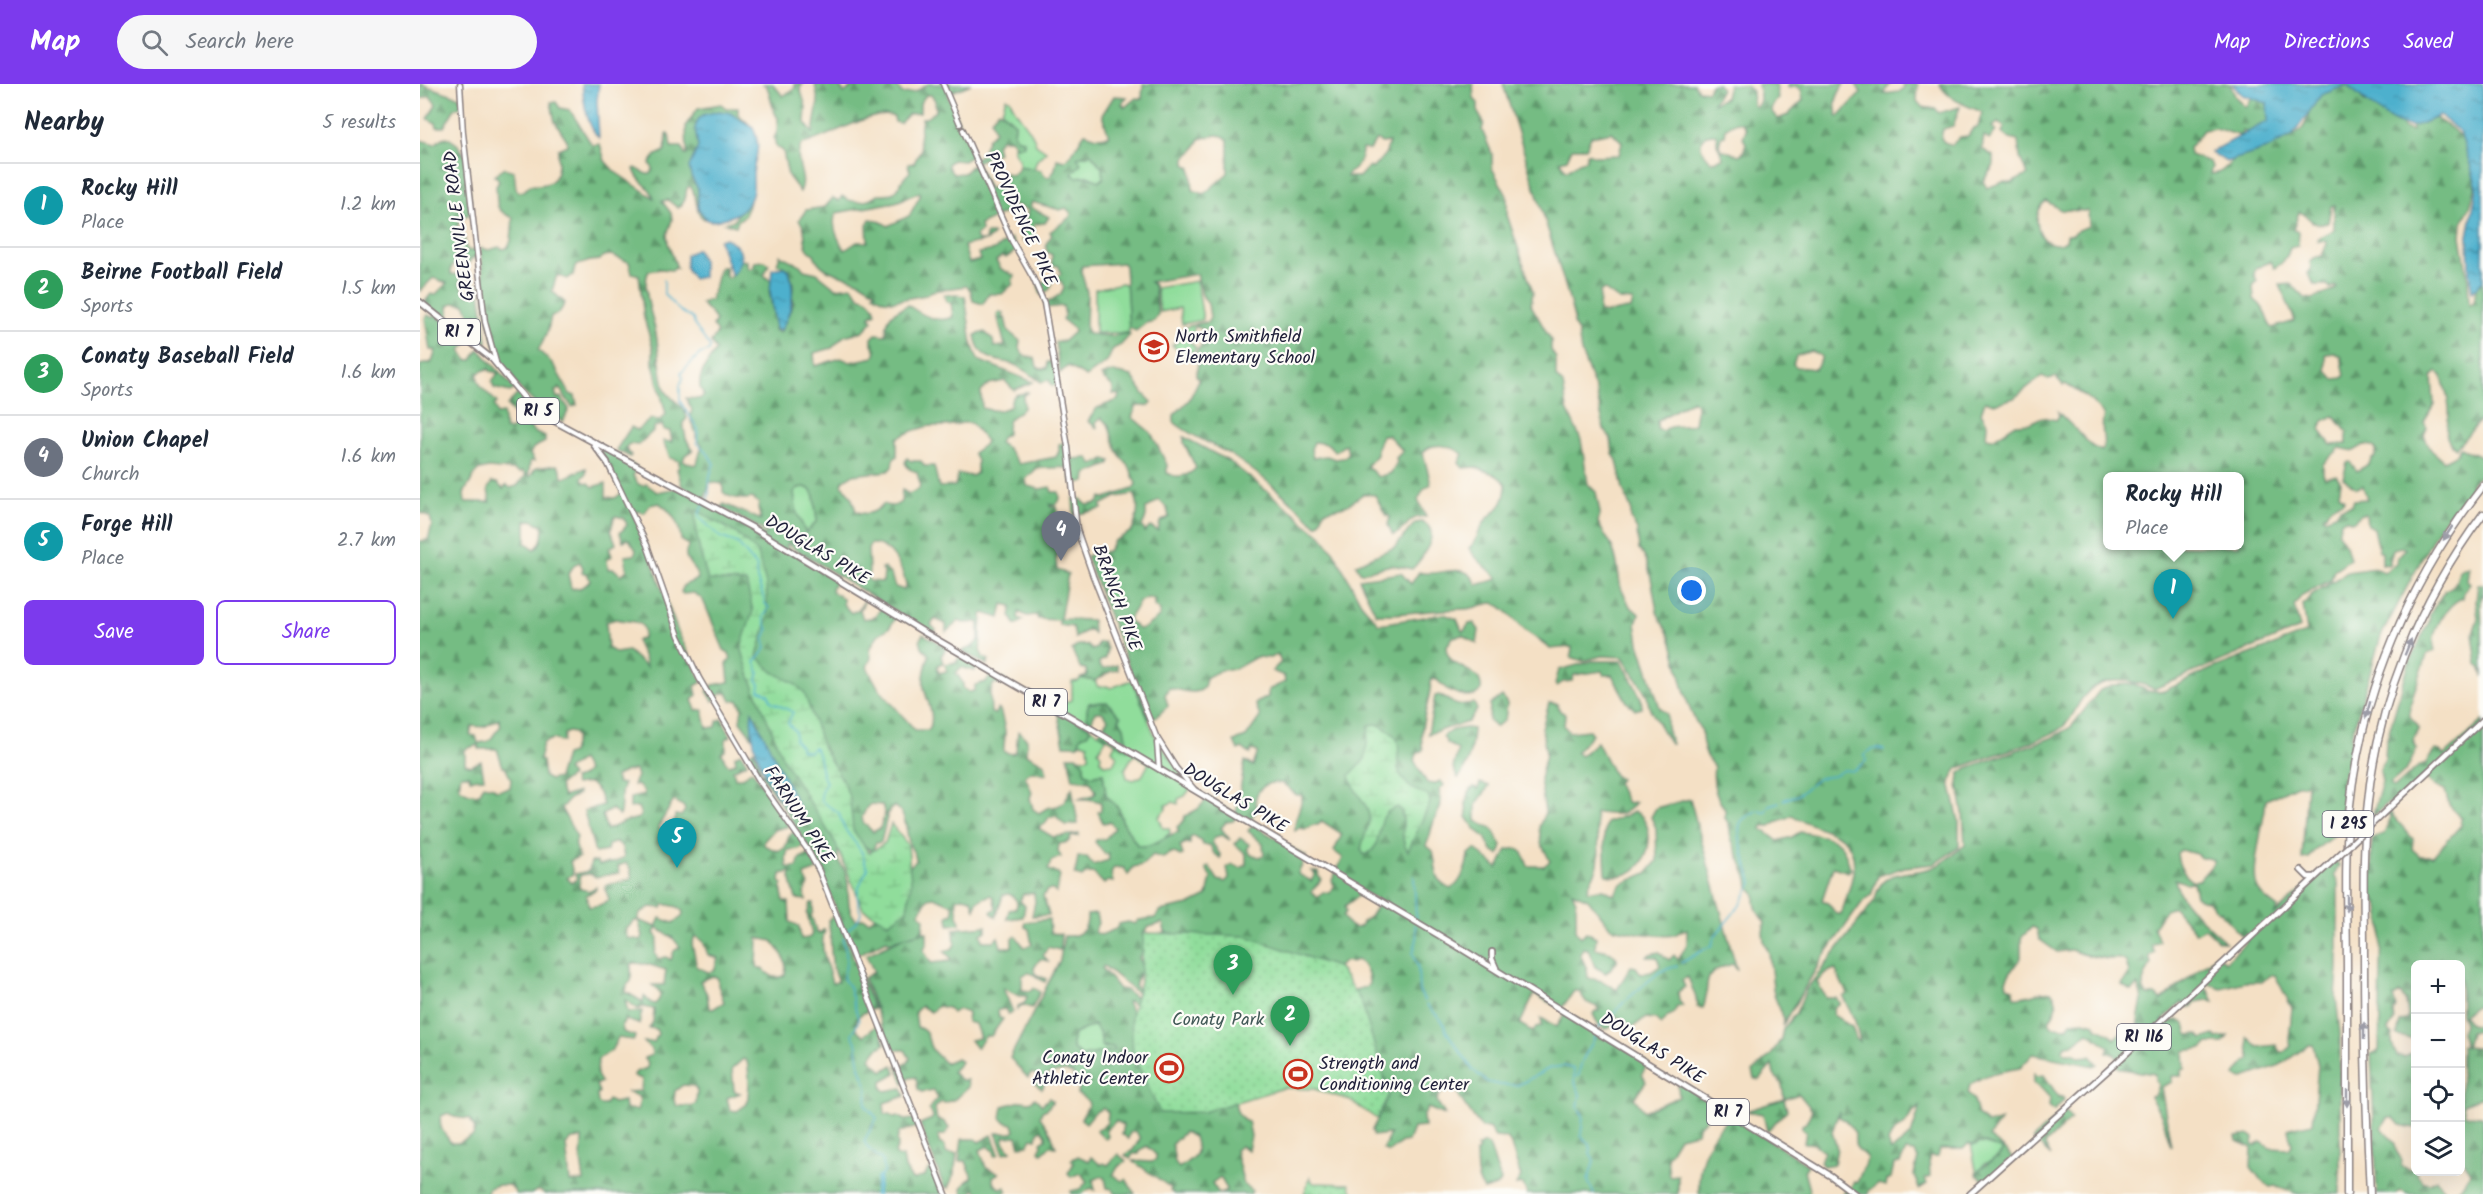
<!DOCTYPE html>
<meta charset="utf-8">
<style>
:root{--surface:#fff;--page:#f6f6f7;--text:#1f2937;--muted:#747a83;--line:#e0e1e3;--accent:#7c3aed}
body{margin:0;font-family:Kalam,sans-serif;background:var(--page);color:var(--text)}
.controls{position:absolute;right:18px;bottom:18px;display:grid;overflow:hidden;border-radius:9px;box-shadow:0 6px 24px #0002}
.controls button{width:54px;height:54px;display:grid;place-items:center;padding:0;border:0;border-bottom:2px solid var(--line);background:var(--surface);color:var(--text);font:30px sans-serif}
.you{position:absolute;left:1272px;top:507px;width:21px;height:21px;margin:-15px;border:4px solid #fff;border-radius:50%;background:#1a73e8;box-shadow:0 0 0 9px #1a73e833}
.badge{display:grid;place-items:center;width:39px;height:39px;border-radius:50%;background:var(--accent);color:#fff;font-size:20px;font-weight:700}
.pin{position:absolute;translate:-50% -50px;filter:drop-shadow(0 2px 3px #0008)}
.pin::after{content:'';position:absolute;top:32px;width:21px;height:18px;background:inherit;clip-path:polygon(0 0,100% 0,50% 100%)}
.popup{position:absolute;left:1683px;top:388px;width:141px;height:78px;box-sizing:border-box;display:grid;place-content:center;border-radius:9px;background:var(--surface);filter:drop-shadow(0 2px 4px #0005);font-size:20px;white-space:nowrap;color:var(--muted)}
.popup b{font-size:22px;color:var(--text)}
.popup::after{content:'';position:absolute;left:50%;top:100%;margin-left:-12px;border:12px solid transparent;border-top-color:var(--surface)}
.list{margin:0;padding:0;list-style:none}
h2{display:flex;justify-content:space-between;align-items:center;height:78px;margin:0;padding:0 24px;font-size:26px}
h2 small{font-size:20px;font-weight:400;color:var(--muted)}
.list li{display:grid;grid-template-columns:39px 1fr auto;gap:18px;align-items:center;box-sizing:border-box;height:84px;padding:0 24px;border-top:2px solid var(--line)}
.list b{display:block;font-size:22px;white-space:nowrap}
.list p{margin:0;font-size:20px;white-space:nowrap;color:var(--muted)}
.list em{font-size:20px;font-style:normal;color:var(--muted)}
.actions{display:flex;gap:12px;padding:18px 24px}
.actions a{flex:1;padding:14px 0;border:2px solid var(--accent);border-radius:9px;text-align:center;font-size:21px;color:var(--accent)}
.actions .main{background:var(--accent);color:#fff}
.icon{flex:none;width:33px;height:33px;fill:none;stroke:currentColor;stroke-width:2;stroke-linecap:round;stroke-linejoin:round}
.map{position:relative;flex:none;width:2063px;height:1110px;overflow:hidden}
header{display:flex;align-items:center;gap:36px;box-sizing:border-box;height:84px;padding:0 30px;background:var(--accent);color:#fff}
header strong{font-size:28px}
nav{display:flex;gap:33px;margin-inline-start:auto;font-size:21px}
.search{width:420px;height:54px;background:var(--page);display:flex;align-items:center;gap:15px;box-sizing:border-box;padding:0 21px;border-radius:33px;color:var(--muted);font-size:22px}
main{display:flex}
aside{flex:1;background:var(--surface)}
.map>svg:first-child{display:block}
</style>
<header>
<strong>Map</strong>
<div class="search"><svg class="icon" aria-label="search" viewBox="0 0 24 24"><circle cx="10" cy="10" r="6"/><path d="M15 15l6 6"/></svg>Search here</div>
<nav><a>Map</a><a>Directions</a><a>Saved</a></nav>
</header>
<main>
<aside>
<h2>Nearby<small>5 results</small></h2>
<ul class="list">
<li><span class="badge" style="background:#0f9aa8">1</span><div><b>Rocky Hill</b><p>Place</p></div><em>1.2 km</em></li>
<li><span class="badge" style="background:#2e9e5b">2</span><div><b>Beirne Football Field</b><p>Sports</p></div><em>1.5 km</em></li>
<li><span class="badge" style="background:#2e9e5b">3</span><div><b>Conaty Baseball Field</b><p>Sports</p></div><em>1.6 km</em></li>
<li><span class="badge" style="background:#6b7280">4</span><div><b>Union Chapel</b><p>Church</p></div><em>1.6 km</em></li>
<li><span class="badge" style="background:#0f9aa8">5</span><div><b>Forge Hill</b><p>Place</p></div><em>2.7 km</em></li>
</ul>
<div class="actions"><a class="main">Save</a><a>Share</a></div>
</aside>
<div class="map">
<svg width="2063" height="1110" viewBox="0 0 2063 1110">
<defs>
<pattern id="forest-firs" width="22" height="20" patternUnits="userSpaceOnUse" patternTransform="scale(1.5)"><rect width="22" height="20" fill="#74bc83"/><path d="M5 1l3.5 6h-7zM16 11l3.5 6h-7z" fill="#5f986c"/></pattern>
<pattern id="wetland-marsh" width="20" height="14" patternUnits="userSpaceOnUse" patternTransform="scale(1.5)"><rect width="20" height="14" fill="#90dd9b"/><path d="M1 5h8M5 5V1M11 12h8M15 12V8" fill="none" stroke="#7cbd86"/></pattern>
<pattern id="park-dots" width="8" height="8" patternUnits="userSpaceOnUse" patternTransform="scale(1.5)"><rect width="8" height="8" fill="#90dd9b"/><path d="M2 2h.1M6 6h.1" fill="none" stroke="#7cbd86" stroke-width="1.8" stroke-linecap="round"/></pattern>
<pattern id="water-ripples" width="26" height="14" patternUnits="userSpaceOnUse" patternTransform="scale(1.5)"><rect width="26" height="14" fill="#4eb0cd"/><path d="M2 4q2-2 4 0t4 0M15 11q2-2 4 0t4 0" fill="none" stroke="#408fa8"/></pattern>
</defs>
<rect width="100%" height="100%" fill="#fdfcf7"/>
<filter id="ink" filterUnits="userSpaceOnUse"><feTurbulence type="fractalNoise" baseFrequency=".0167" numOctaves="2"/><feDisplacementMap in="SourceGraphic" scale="12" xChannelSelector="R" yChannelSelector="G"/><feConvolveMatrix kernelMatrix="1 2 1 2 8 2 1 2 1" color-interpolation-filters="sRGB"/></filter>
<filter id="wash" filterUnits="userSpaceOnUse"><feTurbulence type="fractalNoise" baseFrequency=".008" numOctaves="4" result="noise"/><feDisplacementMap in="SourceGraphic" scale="24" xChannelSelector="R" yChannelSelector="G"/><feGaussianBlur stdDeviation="1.35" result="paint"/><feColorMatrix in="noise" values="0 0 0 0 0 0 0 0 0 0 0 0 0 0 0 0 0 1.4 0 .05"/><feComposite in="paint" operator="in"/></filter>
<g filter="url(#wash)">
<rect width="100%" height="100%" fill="#f4e0c5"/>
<path fill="#90dd9b" stroke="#59806b" stroke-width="1.5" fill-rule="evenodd" d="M586,14L590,15C595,32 613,44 616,60L626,67L617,76L614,85L599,82V75C595,71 593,67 593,61L597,63L598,55L594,51L595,39L582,27Z
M671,70L682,84L683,95L679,97L667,92L656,93L651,90L661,79L657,73Z
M777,197L783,236L762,240L760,224L740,228L736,204Z
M702,199L707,201L709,249H675V205Z
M385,403L391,406L394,412L397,437L386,449L376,427L373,407L378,404Z
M661,594L675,597L678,603L687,602L691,604L712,596L736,654L771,704L765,712L758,715V720L753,718L746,721V725L739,733L743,744H749L750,749C741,757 728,765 717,761L702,737L699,725L686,711L683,689L672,692L665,689L663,677L657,673L666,674L669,672L668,660L662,658L658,661L661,652L671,644L687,654L678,667L681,671L680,676L685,681L693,680L697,672L692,666L704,643L698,635L700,632L681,618L667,635L671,639L669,643L639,625L642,619L652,616V598L659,597ZM714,670L729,679L722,692L714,696L707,694L705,685Z
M674,941L678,945L684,964L694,963L696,966L662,972C650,966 651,962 654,950Z
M1558,1059C1568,1059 1574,1064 1583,1065C1581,1072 1572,1078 1564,1080L1557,1091L1551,1060Z"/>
<path fill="url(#forest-firs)" stroke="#4b6f5f" stroke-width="1.5" fill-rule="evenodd" d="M0,0L40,13L41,22L35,24L24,43H17L16,39L8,35L16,20L10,12L0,15Z
M342,0H353L363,12L376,3L374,0H383L380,4L386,23L385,39L393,49L398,18L395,0H418L424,9L435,1L475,0L482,10L495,8L508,0H551L527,10L553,71L544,77L533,76L528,79V83L533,90L544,89L551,82L557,80L569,105C576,102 584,103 586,94L583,88L591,91L597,87L599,82L621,86L625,92L630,93L635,85L637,75L644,77C655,70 657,59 665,49L677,53L689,52L682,31L694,12L707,13L702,20L705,23L716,14L722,15L723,0H1053L1054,15L1058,19V29L1064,39L1062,46L1072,70V84L1087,112V131L1113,208L1111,221L1131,256V266L1136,275V293L1143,300L1147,325L1161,356L1168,400L1176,408L1180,429L1178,438C1181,446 1186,452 1190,459C1197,471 1198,487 1200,500C1201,507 1207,514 1209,521L1219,530L1216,539L1219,559L1240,624L1247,630V644L1252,660H1250L1229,623L1227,611L1203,573L1182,572L1163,577L1151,573L1152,563L1130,565C1123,557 1115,554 1107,548C1096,539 1086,523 1073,519C1063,520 1054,525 1045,525C1016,525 986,531 956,530L939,495L981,489L991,500L999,488C1018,495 1046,473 1057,501L1078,495C1069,484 1055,476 1049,464C1056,458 1057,452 1061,444C1071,424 1085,429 1086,400C1078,389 1066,388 1055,383L1043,384L1039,379L1043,370C1032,362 1012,356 1003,369L1011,400L1004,405L998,416L1006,433C986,431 989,446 973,451L968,441L970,433L965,430L955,411L943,410L928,421L904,427L900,439L896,441C871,416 842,392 814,373C794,360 771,353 754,338V331L769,316L779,296L776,291L778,279L775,270L785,256H790L788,247L776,243V240L788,238L790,233L788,220L782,211L777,190L730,198L734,201L738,230L734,237L726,239L716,247L709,244L705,182L703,179L662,182L661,187L667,208L666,245L669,250L692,252L707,249L710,251L701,261L693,265L687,278L666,293L648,282L640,289L635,258L644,257L654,248L653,244L642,235L645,231L643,222L626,224L625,220L641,210L644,204L641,197L635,195L632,198L630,205L621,211L618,201L641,190L639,182L632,181V171L627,168L626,160L632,151L630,148L650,133L651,129L646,124L640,126L612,118L610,123L629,133L625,139L614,140V155L609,158L602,157L608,126L596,121L589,122L587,128L560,141L561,147L556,152L558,157H565L566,150H574C566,161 555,157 544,162L549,179L560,176L558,169L574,166L591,154L597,166L586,174L582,172L576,177L581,185L595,192L592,196L593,200L582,210H569L563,220L553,217L551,207L547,202L512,207L506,211L473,217L464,216L453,210L456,208C449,204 443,199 436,196C419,189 400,189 394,170C383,164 386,156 384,146C384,142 381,139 379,136L386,126L405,123L413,114L419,117L422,112C432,120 449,119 458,110C486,111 472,102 490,88L488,80L494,79L501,65L499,56L502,34H506L516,27L515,16L511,11H506L500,19V29L489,30L480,39L475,38L474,33C456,23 404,56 382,60C371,76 389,93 380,108L368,92L363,67L356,62L354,54L357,48L358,34C351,26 352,11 346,1ZM796,51L803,52L808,56V89L784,110L773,106L771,84L765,80V74L773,67L780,55ZM956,56L962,59L969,58L966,69L953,84L948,83L939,93H927L928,89C937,86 942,74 942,65L950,66ZM671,70L682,83L683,95L679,97L667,92L656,93L652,90L661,79L657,73ZM500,108V112L489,132L468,142L458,136L450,135L447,141L448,158H437L425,166C418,156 411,141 416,129L476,118ZM962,351H968L983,367L976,374L977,378L971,389L958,393L947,382L957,371V364ZM894,358L908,360L915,368L926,360L928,370L923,374L915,375L907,372L893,374L891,365Z
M1083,0H1274L1278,6L1288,7L1291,0H1298L1301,5L1293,19L1305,14L1308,0L1326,2L1332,7L1333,21L1336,23C1343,17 1339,9 1338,0H1356L1358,14L1352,22L1351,27L1358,35L1368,31L1383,16L1381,5L1376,3L1369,4L1367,2L1369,0H1424C1416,12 1413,21 1418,33L1441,9L1436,0H1470L1464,10L1479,8L1484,4L1483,0H1498L1497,17L1502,23L1516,25L1519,29L1540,23L1533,42L1523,45L1521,54L1524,58L1532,61L1540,53L1548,52L1553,44L1558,43L1562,28C1548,22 1526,15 1520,0H1810L1815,12L1824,22H1826L1831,13L1846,15L1851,31L1842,48L1832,50L1822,47L1821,52L1795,44L1783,46L1769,64L1770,71L1790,78L1792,83L1790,90C1807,90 1810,75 1822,67C1836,56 1869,57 1879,48C1889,40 1888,24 1893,13L1927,0L1941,12L1943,17L1980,36L1983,44L1992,47L1991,38L2012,32L2031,44L2043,55L2057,97L2050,123L2042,139L2041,152L2048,196L2049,221L2054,218L2057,197L2063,183V333L2036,364C2022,355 2027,344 2029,331C2031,320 2024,303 2022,292L2017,288L2012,293L2014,321L2004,338L2007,344L2004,351L2011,366L2024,377L2037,370L2040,364L2061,373L2063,381L2060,391L2052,398L2049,407L2025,435L2014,452L1961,552L1931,653V671L1921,698L1923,712L1919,747L1893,768L1889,774L1882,775L1887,700L1877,701L1846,716C1845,736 1829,789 1838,805C1843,814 1850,818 1858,824L1854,831L1915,776L1919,782L1914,791L1918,799V884L1916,913L1920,949V1110H1878L1855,1102L1850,1103L1841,1096L1831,1083L1832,1064L1817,1057L1816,1053L1830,1051L1834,1054L1833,1060L1836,1062L1841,1058L1850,1064L1869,1065L1872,1061L1868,1046L1870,1044L1893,1039L1898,981L1893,961H1889L1860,981L1821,995L1815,991L1822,981L1830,975L1827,953L1838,963L1856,961L1860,968H1864L1871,962L1869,956L1872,924L1855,891L1849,892L1842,898H1825L1801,904L1786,899L1783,902L1789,907L1794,918L1787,916L1776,918L1772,923H1767L1762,918L1742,937L1758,936L1765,940L1768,951L1778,950L1782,955L1794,951L1797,954L1808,952L1803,959H1788L1783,964L1764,967L1765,985L1761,986V992H1752V998L1741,1003L1751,1062L1741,1030L1730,1013L1734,1012L1738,1001L1735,996V990L1702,985L1695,981L1699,976L1695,971L1687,968L1689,963L1668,948L1653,960L1646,961L1643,964L1644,969H1654L1659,973L1671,972L1678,980L1674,982L1613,970L1600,984C1580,988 1568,988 1550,1001L1548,1009L1554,1016L1558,1031L1568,1040L1581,1036L1569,1053L1586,1066L1592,1074L1565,1098L1556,1090C1563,1079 1579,1077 1583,1065C1573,1064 1565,1055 1555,1061L1548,1060L1543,1065H1520L1518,1073H1509L1510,1093L1505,1095L1507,1100L1499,1105L1494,1091L1498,1074L1494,1068L1486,1067L1480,1079L1474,1080L1471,1094L1467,1096L1466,1102L1458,1100L1449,1106L1448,1110H1423L1426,1105L1429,1106L1434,1098L1437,1099L1447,1074C1437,1063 1434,1067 1435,1049L1425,1036L1419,1033V1027L1412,1048L1417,1064L1414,1080L1403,1082L1400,1078L1404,1067C1393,1061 1400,1059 1384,1059L1386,1047L1382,1045V1041L1386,1039L1392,1026L1379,1010L1364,1015L1367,1026L1347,1047L1343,1030L1326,1027L1364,1015L1362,1000L1354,991L1352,981L1339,996L1335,995L1333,987L1352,970L1361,955L1363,945L1376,929L1386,906L1455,816C1461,781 1490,793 1514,783C1525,778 1536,768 1545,761L1543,729L1538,701L1539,690L1547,684L1631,654L1651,643L1680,606L1692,601L1714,600L1728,607H1744L1791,585L1883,550L1887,548L1883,521L1891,511L1927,488L1955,484L1964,488L1976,480L1977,474L1985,465L1981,463L1973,465L1969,481L1962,480V469L1959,467L1954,444L1947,441L1946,430H1941L1933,438L1925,435L1921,438L1918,449L1926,461L1930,475L1914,486L1911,496L1882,511L1874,522L1880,544L1734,605C1713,595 1682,591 1665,611C1655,622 1653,638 1637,647C1605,663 1570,671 1537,685L1530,698L1539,737V763L1514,780L1485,783L1458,792L1451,811L1441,820L1402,875L1362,942L1364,935L1354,911L1349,869L1344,858L1343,847L1345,838C1337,829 1334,822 1335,810L1329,804L1328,795L1311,754L1309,740L1305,734V725C1295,713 1292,698 1294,683C1286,674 1281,659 1282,647C1263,622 1261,585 1251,556C1247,545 1240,537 1237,527C1234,513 1230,473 1219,466L1217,446L1211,435V425L1203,405L1197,376L1193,370L1191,355L1184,345L1176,307L1161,268L1158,248L1153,240L1154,234L1148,211ZM1316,38L1322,39L1326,45L1323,54L1326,59L1323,69L1319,71L1302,66L1299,61L1301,53L1305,51L1306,44ZM1578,39L1585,43L1582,48L1590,55L1598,57L1600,74L1608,91L1591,99L1583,98L1567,104L1563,97L1573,83V72L1562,65L1564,52L1569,56L1576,47L1572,43ZM1192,48L1202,58L1199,71L1175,72L1167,69L1166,76L1159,78L1146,87L1140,77L1147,75L1152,64H1166L1171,52ZM1294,50L1297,52V60L1303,74L1291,78L1281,64V58L1286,51ZM1626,117L1641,126L1668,127L1669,142L1658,146L1653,151H1647L1646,157C1623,171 1606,134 1626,117ZM1914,121V146L1898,154V157H1906L1907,160L1902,172L1893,174L1890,178L1891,185L1887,189L1895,201H1908L1910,204L1916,202V205L1893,215L1884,214L1872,200L1860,201L1875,237L1852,244C1843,233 1850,228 1834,215L1833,202L1837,197L1834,191L1835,185L1851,177L1854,184C1862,181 1868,172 1870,164L1878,162L1879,148L1873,146L1879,128C1891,131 1889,144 1908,139L1911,122ZM1185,206L1199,216L1213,217L1211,225C1199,225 1192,231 1179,228L1180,207ZM1391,267L1401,272V276L1395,285L1377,283L1373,280L1376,272ZM1915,269L1921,272L1925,291L1923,294L1914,295L1906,286V270ZM1622,292L1628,295L1636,293L1643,301L1645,300C1661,309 1674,317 1684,332C1679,345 1687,358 1682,367L1673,363L1638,328L1639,332L1636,336L1622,333L1610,339L1596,340L1573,355L1566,354L1567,339L1561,329L1565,317L1574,320L1594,314ZM1273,316L1277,323L1274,340C1263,345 1251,339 1242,347L1237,345V337L1240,335ZM1914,332L1927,348V360L1911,361L1900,346L1903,337ZM1944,361L1953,362L1956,366L1955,373L1951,375L1949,380L1937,387L1930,378L1927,379L1923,394L1936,404L1943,402L1947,415L1934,416L1932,421L1920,424L1916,430L1905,434L1903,433L1912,422L1923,418L1924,415L1919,410L1921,398L1916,391L1905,394L1903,390V380L1920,364L1934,367ZM1687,392H1819V462H1687ZM1372,731C1385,740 1401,743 1415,750C1448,765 1429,805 1421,830H1416L1409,820L1402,816L1413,783L1428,788L1431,785C1428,780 1428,775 1426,771C1418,750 1399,752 1380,748L1372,753L1358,757L1342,745L1343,742H1350C1357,735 1364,737 1372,731ZM1761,766L1776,770L1781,774H1788L1793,776V780L1779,796L1773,797C1762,790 1758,781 1757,769ZM1755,795L1765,799L1773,798L1776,812L1782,816L1788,817L1798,827H1801L1803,832L1827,857L1805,878L1797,870L1742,916L1735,911H1727C1718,900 1726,891 1731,880L1729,872L1735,868L1731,861L1740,857L1733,843C1740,836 1742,822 1755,824L1776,849L1785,844L1798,856L1805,858C1788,838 1759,822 1755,795ZM1612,843L1617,845L1619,855L1637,868L1651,866C1661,871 1676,873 1688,875C1695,875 1699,873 1706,878L1709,889L1702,901L1711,907L1718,901L1722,915L1717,943L1713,946L1705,944L1694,955L1689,949L1677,944L1675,940L1664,937L1651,938L1647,944L1632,943L1629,937C1636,927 1640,919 1632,908C1619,905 1608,915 1595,913L1594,906L1587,902L1586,897C1588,891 1597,878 1601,874V854ZM1415,885L1427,910L1423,913L1435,937L1440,958L1436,955L1432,943L1413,931L1414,924L1420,919L1416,914H1406L1397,898L1405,889ZM1500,1023L1491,1051L1471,1067L1468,1058L1473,1048L1485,1040L1493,1028Z
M131,18H136L140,24L150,26L172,61L180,60L185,77L195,88L234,114C229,99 218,100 214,85L216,84L226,90H231L233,85L230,79L236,71L245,67L247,50H249L251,63H262L265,71H267L266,41L278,24L301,20L306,24H318V31C347,49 328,69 329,95C329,100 333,103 333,107L325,131L318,137L316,142L304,139L315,136L318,128C308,131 284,143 279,129C275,120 277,111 270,102L267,104C265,112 266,119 258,124L248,116L242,117L251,129L252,136L247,151L248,159L257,184L255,183L252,186L241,185L229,187C225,193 226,203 227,210C228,224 234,236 236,250C239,267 240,285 244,302C247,316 262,316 267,334L263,339L266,355L273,366L265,371L263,377L274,381L277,380L282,361L276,354C277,340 267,343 272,326L266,314L279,315L284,312C283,309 281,306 280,303C278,289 290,276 296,266L291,259L297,249L293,242L296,237C292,229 286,226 281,219L292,215L291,212C298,202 294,191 301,183H306V193L309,194L320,176L327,177V182L329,185L334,183V178L345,177L349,180L344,191L355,201V204L349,207L355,238L354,246L360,249L373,220V215L371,214C376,201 372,184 357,180L360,171L380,181L384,186L397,189L416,204L432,202L440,213C449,214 454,219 456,229L450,232L453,237L443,247L424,252L412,264L394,269L395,282L421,274L430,278L454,273L456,267L452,260V254L456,250L466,251C467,232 469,230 488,221C500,230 518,240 533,233L531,219L527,218L524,210L545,212L552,260L558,276L613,298L594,306L585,297L569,300L561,308L562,324C572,327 583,328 591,321V316L595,311L609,308L603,312L604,323C593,336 587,328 587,350L581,354L579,359L587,364L599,380L636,373L639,367V360L647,358L650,375L669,374L673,381L685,375L691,377L689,381L666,390L665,398L652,399L650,384C641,383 625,384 616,385L606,395L607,402L620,405L630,403L632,408H639L640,415L636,421L630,420V422L636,423L640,431L636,433L637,440L633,442V445L643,450L636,476L637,486L648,490L640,535L672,536L673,549L669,545L655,554L653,543L639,541V536L618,535L616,531L607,532L599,528L598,534L603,536L596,541L590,532L592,522L583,520L580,534L564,529L562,531L560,567L563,573L569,576L567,581L542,567L552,563L559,556V538L544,539L539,537L526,548V540L515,535L511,541L516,546L513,550L367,460L366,463L417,497L411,504L412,508L423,514V520L431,529L439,525L446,514L440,526L443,535L455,533L461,524L476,533L470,543L458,551L450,565L451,574L447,583L459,605L495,646H509C516,632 507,617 504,604C502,595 506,581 509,571L502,563L500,555L503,550L527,563L521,572L523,579L519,580L517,583L519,589L527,587L525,580L536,578L541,571L559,580L554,587L541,583L536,589L543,599V604L549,608L554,607L555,601L566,598L572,589L585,596L582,601L574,599L570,609L571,629L575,630L577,625L580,626C582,632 584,641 585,647C586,652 583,661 584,668L592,670L596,668L598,647L607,655L606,670L625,680L627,690L612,687L605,692L612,708L610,714L613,725L619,729L627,724L638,722L644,718L652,704L658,740L645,741L636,732L629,733L625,740L618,744L633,753L659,750V752H652L648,758L639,760L638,767L641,773L631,777L628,786L638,789L640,792L636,809L633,806H627L623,812L629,831L612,832L615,818L614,809L603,810L600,817L605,822L603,833L587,835L589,826L596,824C599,818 594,811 588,810L583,811L576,833L571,828L576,824L573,813L570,811L557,817L555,826L552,815L543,813L537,815C535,825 539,830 540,840L529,841L528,832L533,829V821L514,813L508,814L499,829L504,834L503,848H507V860L505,862L504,867L511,879L531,877V874L524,867L532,865L535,860L534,845L566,842V847L561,850L563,857H574L578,853L581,863H592V855L596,852L604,863L612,861L609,845L605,843V838L629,835L630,849L641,850L640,866L628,863L623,871L628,877L620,875L614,884L615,890L626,895L625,898C615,894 612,884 602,892V906L610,907L614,904L620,908L612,924L603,921L597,926L598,922L605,919L607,912H599L583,904L593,928L588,930L585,925L578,926L579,934L583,935L571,952H566L556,964L550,956L560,954L555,940L547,938L548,929L538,925L532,929L528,924L518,922L511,928L501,922L495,928L497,943C513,949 505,958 514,968C517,971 521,975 525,979L537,974L541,978L532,988L541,996H547L548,1003L535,1015L525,1019L521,1018L515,1024L517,1036L523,1037L529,1044L525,1051H518L519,1059L525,1062L526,1069L537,1070L534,1090L528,1104L524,1103L500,1040L512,1035L513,1032L509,1025L513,1018L518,1015L514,1006L502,1008L498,1005L496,993L489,994L484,999L477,981L488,979L490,974L485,966H471L444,894L454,888L446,871L482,854L502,848L469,858L467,856L439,870L434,869L394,770L328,671L334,666L341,689L348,693L367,720L371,729L382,737L332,627V653L320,637L322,624L318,616L311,617L307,609H302L293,617L287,607L293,601L309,598L307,579L311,575L309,569L304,566L283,516L274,509L263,510L261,508L264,501L278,495C275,480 259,476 269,461L261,456C260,441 252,427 239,419L230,421L224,429L218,427L213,430L222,450L258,548L282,598L275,602L277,611L272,616L276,626H283L287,644L296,643L297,637L302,635L311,652L306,655V666L302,669L306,679L309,681L316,679L315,672L321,669L327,679L313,686L315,694H322L332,686L369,742L354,746L344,757V761L357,767L365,764L369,752L375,747L385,761L378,765L368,766L366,773L367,783H377L380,774L389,770L397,786L384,791L389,801L384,809L386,816L376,815L370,793L371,788L361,790L360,798L363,800L361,804L364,818H369L370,838L379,842L381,855L389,854L392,850L387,830L391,819H393V828L391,831L397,849H400L404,845L405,847C398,861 408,883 412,899L418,898C408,879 413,857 408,837L411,833L416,831L454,925C441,929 435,931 436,945L444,952L458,940L465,960L457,965L450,975L463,987L473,981L476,989L462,997V1004L466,1007L482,1004L485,1012L464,1019L465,1030H470L474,1033L478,1032L485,1036L494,1035L497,1043L479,1048L477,1057L478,1061L475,1069L478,1073H483L485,1084L492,1096L505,1092L508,1086L513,1085L523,1110H125L118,1106L111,1110H96L91,1102C84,1100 75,1101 68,1105L67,1110H0V457L8,456L12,441L10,433L0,428V281L12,278L16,266H10L5,234L8,231L13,234L15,231L49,257L41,266L47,276H52L59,265L95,305L90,308L74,304L72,298L78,289L70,287L69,284L58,289C55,302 69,309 77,319L74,321L77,330L83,329C85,334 83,339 85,345L91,346L99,337L87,321L99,309L121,330L117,335H110C107,345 116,351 125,352V358L113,364L110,370L114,377H110L109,389L107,391L110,393L116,384L137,381L141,386L142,394H144L166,384V390L162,394L164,398L169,399L173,403L186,399V413L195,414L202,409L178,362L217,383L213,392L218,400L223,402L226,400L237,408L258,404L346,451L347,448L301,423L304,420L341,436L338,425L339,419L332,414C324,416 310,415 303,408V400L290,398L285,414L262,402L257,385L259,383V377L250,374L243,357L252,358L250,347L244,346L242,341L234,343L233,347L218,361L209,360L205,364L211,371L210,373L196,366L211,343L217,346L231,335L240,336L246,330L233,280V264L224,234L219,191L212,189L209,178L191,171L183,172L180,176L170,177L155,182L153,191L147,195L137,191L132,207L145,219L139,229L131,232C129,245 125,256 118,266L133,280L150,310L155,312L157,321L152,323L140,305L135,307L137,314L141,313L149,325L143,338C65,294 69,242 60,164L69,166L79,163L83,165L87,164L91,157L93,134C73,125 78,122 76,102L79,98L77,93L74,92L84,84L94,87L96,105L99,108L104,107L110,101C140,103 138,89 138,65L147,61V56L135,38ZM542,339H551L566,357L564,361L553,369L557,377V389L552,392L538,390L535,402L519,403L514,382H504L501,377H491L487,374L485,379L489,385L497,388L500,400L499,405L489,410L482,406L481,418C474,423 471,423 463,420C456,429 445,432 436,427L431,412L422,401L423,397L432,391L468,387L472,383L473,376L477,372V354L492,347C498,346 505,342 511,342C522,342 530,343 542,339ZM68,384L93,386L100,389L103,387L106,391L97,402L90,404L87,401L83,405L77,399L72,398L68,405L70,418H45L44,409L57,387ZM385,403L391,406L394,412L397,437L386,449L376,427L374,408L378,404ZM196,432L204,434L207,441L200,449L203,457L209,455L216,466L214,471L205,472L207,486L201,491L194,485H188L187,476L192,472L189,464L196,460L191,446L194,434ZM112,436L122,441C124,448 122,460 115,465L106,459V437ZM451,460C471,459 483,485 486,501L484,506L475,503L471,491L464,484H461L464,488L463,498L450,497L447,494L449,488L448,464ZM160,478L163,484L162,489H167L170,496C167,502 157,506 151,504L148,490L155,480ZM196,535C208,539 228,533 223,554L216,557L224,574L226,583L208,567L196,569L188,564L186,538ZM79,635L81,642C70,652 75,658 58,659L56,652L50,651L52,642L64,643ZM148,648L154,649L156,653L152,669L145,671L138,694L130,696L124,693L122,677L119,676L123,659L132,655L143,658L144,650ZM58,661L59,665H77L83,683H85L91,695L90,704L76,706L73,703L63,701L60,709C53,711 45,708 39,703L41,691H49L50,695L64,694L61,677L51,682L45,680V665ZM161,676L167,687L161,693L153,695L155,701L170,699L179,709L183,721L164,727L175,769L187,767L188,761L197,758L202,763L204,773L196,778L179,781L177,778H171L169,787L155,790L157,795L152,799L147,794L153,790L150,777L159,773L155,759L157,753L141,724L149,715L158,710V708L143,713L139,701L151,692L147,686ZM215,686L217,692L213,701H217L224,707V711L210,714V724L218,723L221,731L219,734L204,738L187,746L182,731L192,725L199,732C203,720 198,711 204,700L197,699L195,693L206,687ZM254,716L264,723L265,727L261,732L255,731L254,750L245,752L238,743ZM451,720L462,721L465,730L460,744L453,748L443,738L442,733L447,723ZM474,722C486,727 486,747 489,758C490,766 496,768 496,777C475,792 471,823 449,837L443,834L437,836C423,825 432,802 425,787C423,782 419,781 418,775C417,770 417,766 420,761L439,759L452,767L456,759L461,758L468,729ZM206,779L210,785L212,794L202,798L187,800L185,803L189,816L180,821L169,823L166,811L176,806V803L169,807L161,805L159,803L160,791L170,790L176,793L199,789L198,782ZM244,820L258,823L263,828L262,833L253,839L240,834L236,843L218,836L223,852L221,856L207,854L206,846L213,838L218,836L220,829L230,823L242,824ZM237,844L253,854L260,863L254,867L251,876L246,873L238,875L235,869L238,854L234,849ZM275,852L283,857L288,871L298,874L294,887L288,888L277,883L272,860ZM338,854L352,857C361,868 368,875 365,891C351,899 348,885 337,883ZM214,879L227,880L246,886L244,901H232C238,906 245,911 235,920L231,919L224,912L223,918L206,908L207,901L211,897V881ZM293,892L298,894V901L304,918L293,925L289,924L287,910L280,897ZM205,916L218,925L223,923L234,925L233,938L229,944L236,945L238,950L234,958H224L231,965L232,971L224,974L228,980L227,984L216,988L213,992L222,995L221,1007L206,1008L218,1012L220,1017L217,1026L205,1025L204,1017L193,1019L188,1016L185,1021H181L178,1019L177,1011L179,1008L176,1001L181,998L177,991L178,975L191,967L198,954L214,956L215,952L203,948L202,941L206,936L219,940L222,927L208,928ZM323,975L327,977C330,993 329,1004 327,1020L317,1027L310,1026L307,1014L320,1009L314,1007L312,985ZM263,1001L274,1002L277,1006L276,1019L272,1022H257L254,1017L255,1007ZM28,1029L34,1033L50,1035L55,1045L53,1052L38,1059H31C25,1049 18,1045 21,1032ZM162,1054L161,1076L164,1097L150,1098L146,1061L152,1055Z
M579,26L595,39L594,51L598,55L604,56V61L597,63L590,55H581L576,60L578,69L556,78L555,74L561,71L568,54L575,47L571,35Z
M27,53L37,60L46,72L52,129L39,135L38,142L31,146L33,151L37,154L42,150L44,152L46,164L49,167L56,165L57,173L51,175L49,179L34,180L31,184V190L41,191L40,200L48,211L56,209L55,201L59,200L67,258L63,261L41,244C49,235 52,232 45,220L33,219L28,222L29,231L25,236L3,220L11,210L15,211L27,199L13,194L0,207V56L15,60L22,54Z
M580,228L584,230L581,235L585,234L588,247L600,257L599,263L604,272L615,274L617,283L621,285L627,284L628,278L634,277L638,301L632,302L629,296L621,298C613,292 605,286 597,282C580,274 559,280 555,251L565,248L573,256L574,263L585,262L577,230Z
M692,288L712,292L723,309L732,318L729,322H717L712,333L731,349L747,381V389C757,395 769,392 776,384L764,359V353L810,378L877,431L884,439L900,450L914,468L941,519L959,540L1024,530L1037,535L1042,547H1044L1049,540L1054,539L1059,546L1057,560L1043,551L1033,553L1026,563C1027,587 1064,583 1061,606C1053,616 1043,612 1033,608H1030L1017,596L1011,595C1011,620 997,641 1003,666L998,669L994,676L1007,699L1014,700L1020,697L1024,701L1019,706C1024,731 1017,723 1012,743C1010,750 1010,754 1006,761L1013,767C1017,782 1013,799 1031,805C1041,799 1047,783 1048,771L1055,765L1078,784L1087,766L1097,764L1103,769L1108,782H1124L1130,777L1121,759L1119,743L1125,728L1120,695L1126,670L1122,644L1129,619L1137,620L1140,627L1145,630L1144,642L1149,648L1169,646L1172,650L1156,668L1161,672L1177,658L1194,691L1200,695L1197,699L1207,719L1215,718C1202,737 1191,728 1175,729C1176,745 1181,764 1178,780C1177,790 1168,797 1168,807L1184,805L1194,811L1201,800L1227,789L1237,777L1236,744L1231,733L1236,724L1270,715L1317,886L1313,880C1276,889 1292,903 1283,924L1277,923L1276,914L1268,893L1262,896L1265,903L1258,908L1259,917L1263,922L1257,923L1253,930L1248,932L1241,941L1236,935L1225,934L1213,943L1197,932L1190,944L1185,945L1178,940L1173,930L1175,927H1179L1177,923L1166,918L1159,907H1154L1141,925L1114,910L1100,940L1113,948L1116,943L1122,942L1121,934L1137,943L1146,928L1228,979L1222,990L1226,998L1214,1014L1224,1027L1259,1013L1258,1002L1261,999L1289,1018L1285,1024L1286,1035L1278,1043L1277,1049L1259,1053L1247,1073L1249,1092L1258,1091V1110H1107L1103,1100L1096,1101L1101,1093L1090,1058L1086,1054L1075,1053L1069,1044H1062C1053,1031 1042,1021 1036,1005L1030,1003L1018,1012L1017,1017L1025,1031L1008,1024L1003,1032L1004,1043L993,1044L988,1057L982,1058L968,1068L963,1065L970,1050L953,1052L952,1046L959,1032L756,853L745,848L743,839L729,843L722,850L726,862L719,873L723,887L719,890L715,902L719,907L717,909L684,882L682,884L699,905L706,906L717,915L714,921L709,917L707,918L715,935L816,1017C814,1025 820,1035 828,1037L831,1052L828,1066L821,1062L815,1066L824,1101L832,1107L830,1110H800L807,1105L800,1093L792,1099L799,1110H755L750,1107L751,1104L713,1077L732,1078L736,1075V1071L727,1062L720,1066L719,1070H713L710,1075L705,1071L713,1066L720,1055L716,1047L710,1048L708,1055L701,1049L703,1048V1041L696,1037L686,1046L688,1052L686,1055L676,1047L687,1039L688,1028L683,1024L675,1028L666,1039L661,1035L669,1020L667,1016L657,1010L661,1001L654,995L653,990L645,987L626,991L622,998L624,1001L622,1005L615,1000L620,995L618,991L611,989L608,994L590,974L640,876L644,852C659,853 668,847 667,831L676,830L678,839L674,848L681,851L696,845L699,840L708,838L715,840L719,836L735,834L740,827L769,821L787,812L791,794L786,784L789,782L798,796L805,798L809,794L807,783L812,780L821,784L826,781V770L815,760L820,754L830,761L827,765L831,771L840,773L844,771L843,760L828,747L833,741L886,772L878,790L891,797L895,790L892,787L899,788L898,792L902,795L891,808L897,813L903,808L910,809L914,802L912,796L923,774L914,767L922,750L902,737L898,741H893L886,745L879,744L875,747C873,733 882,726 882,711H876C871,707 867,700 860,699C845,696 831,710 837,725L829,738L817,732L813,737L806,738L801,744L810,756L802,751L795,753L792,758L801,772L800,774L793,768L790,761H783L781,756L774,752L770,754V760L766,759L760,762L763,771L760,772L753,768L743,774L733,771L722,781L713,783L708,791L704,784L694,783L691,789L693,798L688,797L684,800L673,789L665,790L662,793L655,791L658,773H667L673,781L689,776L688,769L685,770L675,758L676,756L685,755L695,744L690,738L683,739L678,728L681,726V718C674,716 665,714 657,715L674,711L676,707L670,697L653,695L648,672H656L663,677L665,689L672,692L683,689L686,711L699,725L702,737L717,761C731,766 745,751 759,748L757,743L764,737L765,732L778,725L788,714L816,730L825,677L833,682L838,668L832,666L830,670L822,664L818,666L814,657L826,653L840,633L835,619L848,613V606L865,598L864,592L852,587L861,578L858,570L850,574L836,573L815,585L801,586L787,593C785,596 785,600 784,603C778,613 757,605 749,604L745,611L748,622L737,632L729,635L666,472L688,467L694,457L712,447C717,435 721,421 714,410L696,413L681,421L682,425L654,431L653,414L661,415L667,421L678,419L681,413L685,414L713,405L716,400L710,384L697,367L688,340L681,334L676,338L677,344L668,337L677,324L698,316L699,311L693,310C695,298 685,300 681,292ZM739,416L747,424L749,433L740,438L738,447L730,443L725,448L722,442L726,433V425ZM728,514L734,516V522L740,527L739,533L724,544L718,545L708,536L720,517ZM941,806L960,817L950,833L942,838L941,842C932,848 927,839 923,832L926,828L925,822L938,812ZM1152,808L1168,815L1191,844C1206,847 1241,854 1254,851C1260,849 1260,846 1267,845V860L1258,876L1254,871L1249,876L1239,868L1230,870L1227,873H1237L1240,882L1231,888L1221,890L1216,883L1211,882L1197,906L1182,897L1168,894L1167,885L1160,870L1163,864L1168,865L1175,883L1186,889L1197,878V874L1191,868L1175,864L1176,853L1166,848L1161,853L1156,848V817ZM936,876C946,879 949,891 949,900L946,903L931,907L915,885L925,877L931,879ZM674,941L681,952V962L694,963L695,966L662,972C650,966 651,962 654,950ZM764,1048L774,1053C780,1073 774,1072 759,1084L755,1078L752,1060Z
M1001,438C1024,445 1002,476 992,485L971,481L941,489L936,480L975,463L995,439Z
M2049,482L2047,496L2050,499L2044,507L2043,514C2027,518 2008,551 2015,566L2007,570C2005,582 1986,621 1990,632C1992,636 1997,640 1999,644L1993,656L1997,665L1987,685L1970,700L1974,704L2000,681L2005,680L2015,666L2020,667L2024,672L2063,637V922H2055L2043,931L2050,940L2063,942L2062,945L2050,948L2046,963L2063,965V1013L2043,1020L2045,1031L2062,1032L2063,1036V1110H2039L2035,1107L2041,1103L2051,1088L2040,1072L2041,962H2045L2041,948L2044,940L2041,930L2040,880H1996L1995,955L1977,952L1980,937L1986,936L1988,932L1986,918L1980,909L1973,913L1976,923L1973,928L1974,937L1968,946L1973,951C1970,960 1974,964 1977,972L1985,973L1993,969L1995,971V1044L1980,1041L1974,1034H1968L1962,1044L1975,1058L1976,1067L1982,1076L1981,1082L1991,1086L1995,1082L1996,1089L2004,1098L2010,1099L2016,1095L2026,1110H1988L1981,1107L1975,1110H1957L1951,970L1959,967L1962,843L1959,824L1951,810L1952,754L1964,750L1971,733L1966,728L1968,726L1993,755L1992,765L2000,772H2013L2042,740L2040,738L2042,734L2029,721L2025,706L2012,700L2004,692L1972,721L1969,718L1952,733L1962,698L1960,687L1965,674L1966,658L1989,579L2009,538L2010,530L2025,506C2036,503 2037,496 2039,486Z
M2058,500H2063V513L2062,510L2061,516L2063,593L2061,585L2057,580L2053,550L2058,534L2056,517Z
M684,558L687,565L685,575L679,578V581L683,585L697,581L698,586L691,587L675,597L661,594L667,592L666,585L660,584L652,566L658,561H668L672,566L677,564L678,559Z
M1172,577H1202L1221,614L1222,624L1215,626L1207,618L1192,591H1184L1182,587L1154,591L1152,597L1143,598L1137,602L1135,600L1139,586Z
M1019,611L1037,621L1054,619L1057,626L1048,638L1008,650L1015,612Z
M1082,612L1087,620L1085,636L1075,643L1069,637L1070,621Z
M687,618L701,633L699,635L704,643L708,666L679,649L688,635L682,628H675L671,639C665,633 666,626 669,619Z
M637,626L671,644L667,650L661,652L658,661H644Z
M1046,644L1053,645C1052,661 1049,683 1038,694L1033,684L1038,666L1027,659L1023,652L1032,646Z
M1060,699L1069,702L1056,721V737L1072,744L1082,762L1079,771L1072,767L1065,753L1056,746L1047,733L1046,719L1050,706L1054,703L1058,705Z
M1214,728C1238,733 1236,800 1186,791L1184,752L1186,739Z
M1614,989L1617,992L1624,991L1638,1012L1643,1013L1644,1016L1634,1027L1629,1022L1630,1014L1622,1005L1614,999Z
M615,1014L622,1021L629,1014L633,1017L627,1025L622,1027L620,1033L631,1049L636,1063L630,1062L622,1069L619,1067L622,1061L621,1058L626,1055V1051L622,1046L618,1048L617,1055L612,1054L608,1061L600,1062L597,1052L584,1053V1058L591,1067L584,1069L576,1049H592L595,1047L593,1040L585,1038L581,1034L583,1022L601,1017L610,1018Z
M1645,1026L1651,1035L1627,1058L1625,1062L1631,1072L1630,1071L1613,1055Z
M1311,1032L1388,1081L1384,1087L1390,1110H1279C1277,1079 1287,1053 1311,1032Z
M572,1051L579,1070L575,1072L574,1067L568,1062L560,1066L566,1084L579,1089L573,1093V1098L579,1104L585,1103L587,1107L582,1110H559L555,1105L550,1110H543L542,1104L547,1097L552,1094L546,1077H539L542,1055H555L559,1058Z
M1064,1059L1069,1061L1081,1097L1079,1101L1064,1106C1055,1095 1057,1083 1056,1069L1059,1066L1057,1063Z
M698,1070L706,1077L698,1083L693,1091L702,1097L706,1095L715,1110H696L692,1105L687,1104L685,1094L682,1092L673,1096L675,1106L671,1104L661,1110H651V1107L660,1105L667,1098L661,1089L651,1093L648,1089L654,1079L651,1076L658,1072L669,1077L671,1073L681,1081L683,1079L688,1081Z"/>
<path fill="url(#wetland-marsh)" stroke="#59806b" stroke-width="1.5" d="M276,426L316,449L337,468L346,500L348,534L337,572L353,588L374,599L384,608L403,664L423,697L430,715L433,746L449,769L465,759L471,740L488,761L491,799L487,826L468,839L443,825L415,758L364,677L330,593L321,563L333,527L326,498L288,496C282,474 273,449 276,426Z
M957,640C1000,660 961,673 988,701C993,707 1002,708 1009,712L1010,719L988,767C977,753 989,734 978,723C950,729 968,764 944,771L941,765C943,755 948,745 949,736C951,720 932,709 930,691L945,675L949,641Z"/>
<path fill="url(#park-dots)" stroke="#59806b" stroke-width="1.5" d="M774,241V246L768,256L776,264L767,274L752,261L761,256C760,245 763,243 774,241Z
M724,849L825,852L919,884L941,917L969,1010L957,1035L929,1016L894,1005L863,1004L783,1028L740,1029L713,970L711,931L720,898Z
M890,1093L893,1099L929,1100L933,1110H884Z"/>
<path fill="url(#water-ripples)" stroke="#386984" stroke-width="1.5" d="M162,0H179L177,17L179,54C166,41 164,18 162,0Z
M1812,0H2063V197L2052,208L2049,188L2048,152L2057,103L2040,48L2020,32C2011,35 2002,40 1993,42C1974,45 1942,13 1927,1L1901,11L1873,51L1847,65L1806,78L1791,68L1848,37L1847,19L1822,11Z
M299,27L310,29L333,43C340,61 338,65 334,83C332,91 334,99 333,107C329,128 310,135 291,137L287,136L278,124V105L271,92L269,83L278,63L275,44L278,36L283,31Z
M306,154C326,166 324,175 312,192L299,156Z
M277,165L283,177V193L273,195L266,184V171Z
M364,183L369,186C375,209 373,225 361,246H356L350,207L352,185Z
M332,627L386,738C353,721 327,663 332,627Z"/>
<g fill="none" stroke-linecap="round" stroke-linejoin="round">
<path stroke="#4eb0cd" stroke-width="1.5" d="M244,196V210L259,226L273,235L275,242L290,263L289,267L280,270L261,289L263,294L260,301V317L278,345L277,359L287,368L294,380C286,397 292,400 288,415C285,422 279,424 279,433L300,453L317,459L337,483C333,494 344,507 344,518L349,524L343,533L348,546L344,556L346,564L335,578L339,588L337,596L340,600L339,606L348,610L352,618L373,628L368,639L375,647V656L381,662V666L390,668L394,663C403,674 398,687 406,698L401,707V717L419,729C425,751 430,750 441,767C445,773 443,779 448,785C440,799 433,810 441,829L437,837L425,848
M1363,716L1378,711L1399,694L1414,692L1423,686L1434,687L1446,677L1445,671C1449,664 1457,664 1464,666
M994,792L996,835
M995,840L997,855L993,869L998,884L999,907L1005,917
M424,853C421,860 425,861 426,868C427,877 426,885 423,894L429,903L439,937L432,950L436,958L440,983L447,1002L446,1022L457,1034L444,1057L448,1064L463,1077L464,1089L459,1094
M1261,879L1292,861L1294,853L1321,820L1332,799C1329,784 1316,754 1320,740C1322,733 1332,730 1338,726L1345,728L1349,721L1359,718
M1007,921L1023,938L1026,947L1053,986L1067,998L1081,1001H1098L1130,984L1143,982L1154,985V997L1160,1010L1158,1024L1163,1031L1161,1051C1167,1060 1173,1059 1170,1070L1174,1077L1168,1097L1174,1110
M1178,946L1180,941L1187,937L1204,918L1226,899L1241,887L1257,882
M1156,993L1159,991C1159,976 1171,964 1176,951"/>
<path stroke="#4eb0cd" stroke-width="4.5" d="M456,1110L459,1094"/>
</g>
</g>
<g filter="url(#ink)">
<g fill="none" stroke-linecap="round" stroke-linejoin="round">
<g stroke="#8b8180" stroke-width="7">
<path id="secondary" d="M40,0L43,49L65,238L76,278
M523,0L540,40
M543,46L592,157L613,194L624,219L648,363L657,446L673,492L736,652L756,684L774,705
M187,378L227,461L259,552L279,594L340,698L387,765L399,787L526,1110
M737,659L739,685"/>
</g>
<g stroke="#8b8180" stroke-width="8">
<path id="primary" d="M0,218L72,275L106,316L123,331L333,444L502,547L675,647L1037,862L1411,1092L1435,1110
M174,361L187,378
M1956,736L2063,636
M1881,786L1888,793H1894
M1072,868V875L1076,884
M1550,1110L1696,979L1918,772"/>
</g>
<g stroke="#8b8180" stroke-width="9">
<path id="highway" d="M1927,1110C1927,1036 1927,962 1927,888C1927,835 1924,782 1929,729C1941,608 1989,497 2063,402
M1950,1110C1946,1029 1944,949 1944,869C1944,822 1942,774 1947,727C1956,620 1999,516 2063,430"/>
</g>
<use href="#secondary" stroke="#fff" stroke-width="4"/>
<use href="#primary" stroke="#fff" stroke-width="4.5"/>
<use href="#highway" stroke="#fff" stroke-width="6"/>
<g stroke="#8b8180" stroke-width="8" stroke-linecap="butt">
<path id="primary-bridge" d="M1918,772L1956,736"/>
</g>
<use href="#primary-bridge" stroke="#fff" stroke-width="4.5"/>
</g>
<defs><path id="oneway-solid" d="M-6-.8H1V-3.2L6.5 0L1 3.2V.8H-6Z" transform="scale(1.5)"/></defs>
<g fill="#9c9ca7">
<use href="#oneway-solid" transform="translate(2028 449) rotate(123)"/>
<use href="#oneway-solid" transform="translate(1988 563) rotate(-68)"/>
<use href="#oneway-solid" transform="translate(1948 626) rotate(105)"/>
<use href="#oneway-solid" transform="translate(1927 819) rotate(90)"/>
<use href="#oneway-solid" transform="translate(1944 947) rotate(-90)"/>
<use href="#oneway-solid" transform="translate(1927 1014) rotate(90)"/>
</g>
</g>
<defs>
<g id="school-ring" transform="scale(1.5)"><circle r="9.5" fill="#fdfcf7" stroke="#c8321e" stroke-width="1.5"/><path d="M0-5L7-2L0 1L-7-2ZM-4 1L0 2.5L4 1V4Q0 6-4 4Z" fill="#c8321e"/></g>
<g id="stadium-ring" transform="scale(1.5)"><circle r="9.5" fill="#fdfcf7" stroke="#c8321e" stroke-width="1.5"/><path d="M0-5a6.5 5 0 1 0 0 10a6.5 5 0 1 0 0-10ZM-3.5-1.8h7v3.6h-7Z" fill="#c8321e"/></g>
</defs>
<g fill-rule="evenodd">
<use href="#school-ring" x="734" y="263"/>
<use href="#stadium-ring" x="749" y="984"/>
<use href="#stadium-ring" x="878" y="990"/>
</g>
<g text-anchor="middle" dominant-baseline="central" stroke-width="4.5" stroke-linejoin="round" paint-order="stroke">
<g fill="#fdfcf7" stroke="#646373" stroke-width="1.5">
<rect x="18" y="235" width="42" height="26" rx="4.5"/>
<rect x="97" y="314" width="42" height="26" rx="4.5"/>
<rect x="605" y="605" width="42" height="26" rx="4.5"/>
<rect x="1902.5" y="727" width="51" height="26" rx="4.5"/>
<rect x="1697" y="940" width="54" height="26" rx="4.5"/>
<rect x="1287" y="1015" width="42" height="26" rx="4.5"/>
</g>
<g font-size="16" font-weight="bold" fill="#22223b">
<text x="39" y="248">RI 7</text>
<text x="118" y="327">RI 5</text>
<text x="626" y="618">RI 7</text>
<text x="1928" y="740">I 295</text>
<text x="1724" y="953">RI 116</text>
<text x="1308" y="1028">RI 7</text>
</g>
<g font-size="18" fill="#22223b" stroke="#fdfcf7">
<text transform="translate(600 135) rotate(65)">PROVIDENCE PIKE</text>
<text transform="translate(40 142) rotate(-97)">GREENVILLE ROAD</text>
<text transform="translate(397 467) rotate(31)">DOUGLAS PIKE</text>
<text transform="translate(696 514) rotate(70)">BRANCH PIKE</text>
<text transform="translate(815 715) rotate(31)">DOUGLAS PIKE</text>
<text transform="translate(378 731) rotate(57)">FARNUM PIKE</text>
<text transform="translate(1232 965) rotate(32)">DOUGLAS PIKE</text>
</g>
<g font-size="18" fill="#22223b" stroke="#fdfcf7" text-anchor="start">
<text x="755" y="253">North Smithfield<tspan x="755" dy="21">Elementary School</tspan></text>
<text x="728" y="974" text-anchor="end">Conaty Indoor<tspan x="728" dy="21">Athletic Center</tspan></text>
<text x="899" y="980">Strength and<tspan x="899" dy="21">Conditioning Center</tspan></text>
</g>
<g font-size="18" fill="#435a58" stroke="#fdfcf7">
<text x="798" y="936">Conaty Park</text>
</g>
</g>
</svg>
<div class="controls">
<button>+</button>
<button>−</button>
<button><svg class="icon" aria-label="locate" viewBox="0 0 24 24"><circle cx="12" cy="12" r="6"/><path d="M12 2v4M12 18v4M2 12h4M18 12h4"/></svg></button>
<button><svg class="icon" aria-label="layers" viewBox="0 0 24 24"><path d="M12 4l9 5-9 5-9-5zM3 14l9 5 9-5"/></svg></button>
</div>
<div class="you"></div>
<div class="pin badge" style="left:1753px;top:535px;background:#0f9aa8">1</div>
<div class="popup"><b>Rocky Hill</b>Place</div>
<div class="pin badge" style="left:870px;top:962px;background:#2e9e5b">2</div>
<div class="pin badge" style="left:813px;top:911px;background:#2e9e5b">3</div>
<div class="pin badge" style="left:641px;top:477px;background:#6b7280">4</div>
<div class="pin badge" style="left:257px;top:784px;background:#0f9aa8">5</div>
</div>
</main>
